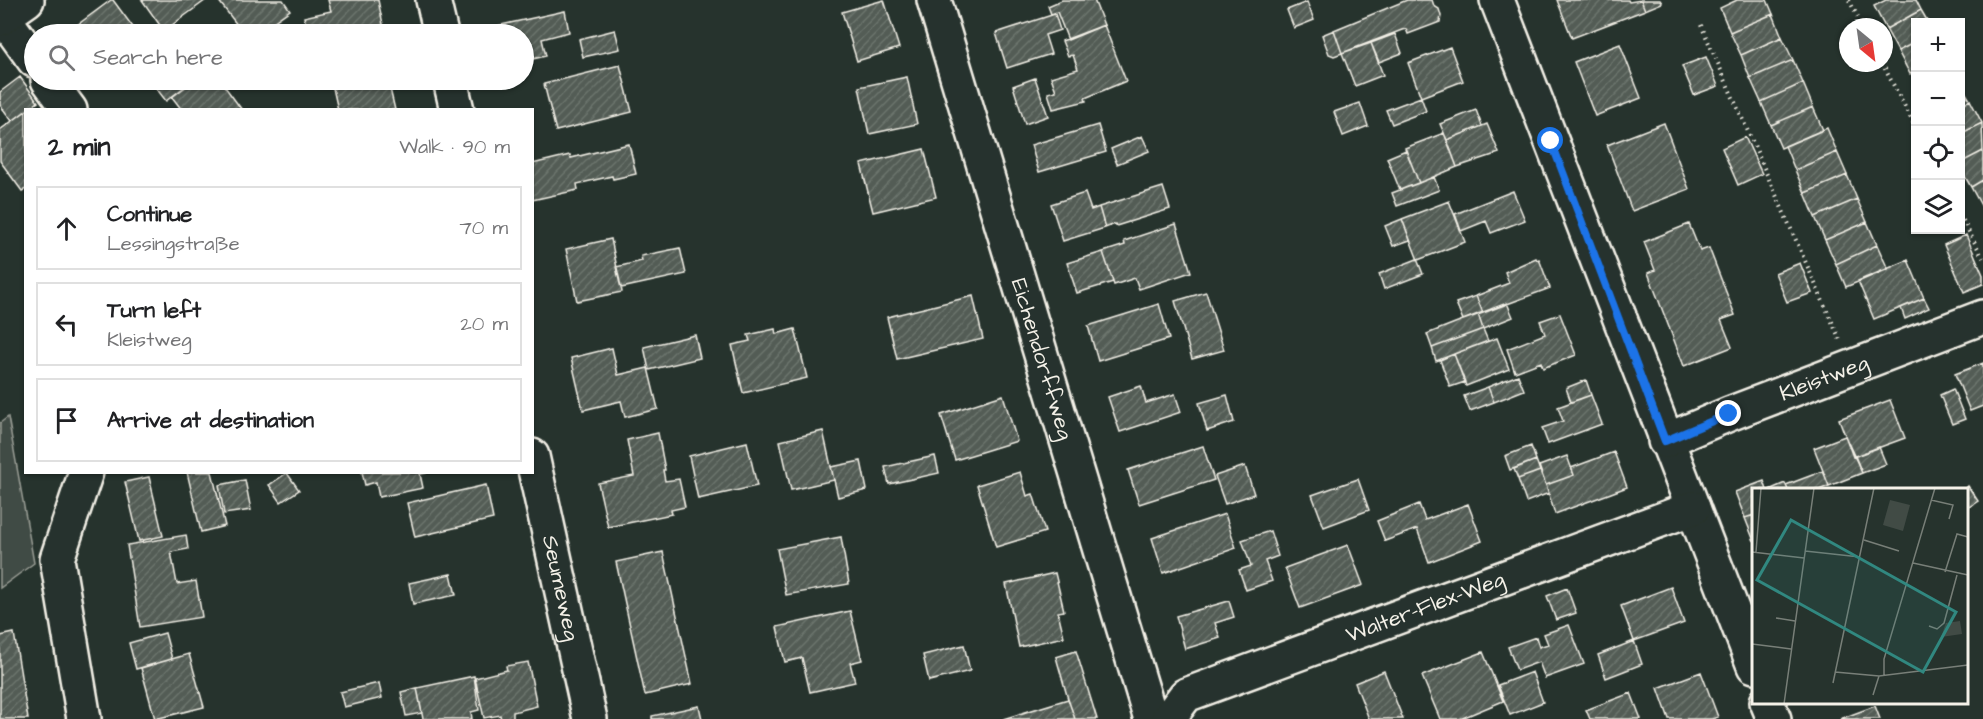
<!DOCTYPE html>
<meta charset="utf-8">
<style>
:root{--surface:#fff;--page:#f6f6f6;--text:#202124;--muted:#757577;--line:#e0e0e0}
body{margin:0;font-family:"Architects Daughter",sans-serif;background:var(--page);color:var(--text)}
.controls{position:absolute;right:18px;top:18px;display:grid;overflow:hidden;border-radius:0px;box-shadow:0 2px 4px #0004}
.controls button{width:54px;height:54px;display:grid;place-items:center;padding:0;border:0;border-bottom:2px solid var(--line);background:var(--surface);color:var(--text);font:30px sans-serif}
.compass{position:absolute;left:1839px;top:18px;width:54px;height:54px;border-radius:50%;background:var(--surface);box-shadow:0 2px 4px #0004;rotate:151deg}
.stop{position:absolute;width:18px;height:18px;margin:-14px;border:4px solid #1a73e8;border-radius:50%;background:#fff}
.stop.end{background:#1a73e8;border-color:#fff;box-shadow:0 2px 6px #0008}
.list{margin:0;padding:0;list-style:none}
h2{display:flex;justify-content:space-between;align-items:center;height:78px;margin:0;padding:0 24px;font-size:26px}
h2 small{font-size:20px;font-weight:400;color:var(--muted)}
.list li{display:grid;grid-template-columns:39px 1fr auto;gap:18px;align-items:center;box-sizing:border-box;height:84px;margin:0 12px 12px;padding:0 12px;border:2px solid var(--line);border-radius:0px}
.list b{display:block;font-size:22px;white-space:nowrap}
.list p{margin:0;font-size:20px;white-space:nowrap;color:var(--muted)}
.list em{font-size:20px;font-style:normal;color:var(--muted)}
.icon{flex:none;width:33px;height:33px;fill:none;stroke:currentColor;stroke-width:2;stroke-linecap:round;stroke-linejoin:round}
.map{position:relative;flex:none;width:1983px;height:719px;overflow:hidden}
.search{position:absolute;background:var(--surface);box-shadow:0 2px 4px #0004;left:24px;top:24px;width:510px;height:66px;display:flex;align-items:center;gap:15px;box-sizing:border-box;padding:0 21px;border-radius:33px;color:var(--muted);font-size:22px}
.panel{position:absolute;background:var(--surface);box-shadow:0 2px 4px #0004;left:24px;top:108px;width:510px;height:366px;border-radius:0px}
.map>svg:first-child{display:block}
</style>
<div class="map">
<svg width="1983" height="719" viewBox="0 0 1983 719">
<defs>
<pattern id="building-hatch" width="6" height="6" patternUnits="userSpaceOnUse" patternTransform="scale(1.5)"><rect width="6" height="6" fill="#525c55"/><path d="M-1 1l2-2M0 6l6-6M5 7l2-2" fill="none" stroke="#6c746d"/></pattern>
</defs>
<rect width="100%" height="100%" fill="#26332d"/>
<filter id="ink" filterUnits="userSpaceOnUse"><feTurbulence type="fractalNoise" baseFrequency=".0167" numOctaves="2"/><feDisplacementMap in="SourceGraphic" scale="12" xChannelSelector="R" yChannelSelector="G"/><feConvolveMatrix kernelMatrix="1 2 1 2 8 2 1 2 1" color-interpolation-filters="sRGB"/></filter>
<g filter="url(#ink)">
<path fill="#414b45" stroke="#9a9e96" stroke-width="1.5" d="M8,417L34,563L0,588V423Z"/>
<path fill="url(#building-hatch)" stroke="#f4f1e8" stroke-width="1.5" d="M111,0H113L138,34H65Z
M142,0H206L164,31Z
M218,0H283L290,10L256,34H244Z
M328,0H378L385,34H308L304,17L331,11Z
M884,0L899,48L857,61L842,12Z
M1062,0H1094L1104,25L1068,40L1057,12L1051,14L1048,6Z
M1407,0H1432L1434,6L1439,9L1441,16L1440,22L1408,34L1406,29L1402,30L1342,53L1334,30Z
M1557,0H1628L1629,2L1641,0L1645,10L1572,38Z
M1641,0H1660L1662,3L1645,10Z
M1737,0H1767L1773,14L1730,32L1720,8Z
M1886,0H1916L1921,10L1886,29L1874,6Z
M1307,2L1314,20L1294,28L1287,10Z
M1921,10L1928,22H1916V42L1898,51L1886,29Z
M565,11L569,32L542,39L546,56L524,61V34H494L492,27Z
M1055,14L1060,30L1045,35L1051,54L1007,68L996,33Z
M1773,14L1782,37L1741,55L1730,32Z
M1104,25L1126,81L1085,98L1086,101L1053,109L1048,93L1056,91L1051,77L1078,69L1073,55L1068,56L1062,41Z
M615,30L620,49L583,57L579,39Z
M1334,30L1342,53L1334,56L1329,54L1322,35Z
M1395,34L1402,53L1379,62L1371,43Z
M1782,37L1793,60L1750,78L1741,55Z
M1916,42V71L1910,74L1898,51Z
M1371,43L1383,75L1355,86L1342,53Z
M1620,44L1641,98L1595,116L1574,62Z
M1450,47L1463,81L1421,97L1408,63Z
M1706,57L1718,86L1694,95L1682,66Z
M1793,60L1803,83L1761,102L1750,78Z
M620,65L632,112L556,131L544,84Z
M20,77L38,102L12,121L0,105V92Z
M907,77L917,124L869,134L859,87Z
M1035,78L1048,116L1025,124L1013,86Z
M150,80H183L187,85L166,101Z
M195,80H220L242,110H182L172,97Z
M372,80H388L395,110H338L333,88Z
M1803,83L1813,107L1771,125L1761,102Z
M1960,83L1970,100L1960,105Z
M1421,97L1426,111L1392,124L1386,110Z
M1970,100L1982,123L1960,134V105Z
M1360,103L1368,126L1343,136L1334,112Z
M1813,107L1823,130L1781,148L1771,125Z
M1476,110L1482,126L1447,140L1440,124Z
M26,111V189L22,191L0,161V130Z
M1664,123L1689,189L1632,211L1607,145Z
M1982,123L1983,151L1960,163V134Z
M1487,124L1499,153L1457,167L1447,140Z
M1098,125L1106,152L1039,172L1031,145Z
M1827,128L1837,152L1795,170L1785,146Z
M1444,133L1457,167L1419,183L1405,148Z
M1142,136L1149,151L1117,164L1111,149Z
M1745,137L1762,174L1738,185L1722,148Z
M629,144L636,174L613,179L612,176L577,184L578,190L532,200V164L570,155L571,158Z
M924,149L936,197L873,212L861,164Z
M1406,150L1419,183L1400,190L1387,158Z
M1983,151V180L1971,187L1960,168V163Z
M1837,152L1847,175L1805,193L1795,170Z
M1847,175L1857,199L1815,217L1805,193Z
M1434,177L1439,190L1397,206L1392,193Z
M1983,180V209L1971,187Z
M1163,187L1170,209L1116,226L1115,224L1105,228L1099,207Z
M1513,191L1525,220L1491,233L1486,221L1461,231L1455,214Z
M1085,193L1091,210L1099,207L1105,228L1063,241L1051,204Z
M1857,199L1867,222L1825,240L1815,217Z
M1449,201L1465,242L1418,260L1402,219Z
M1402,219L1410,240L1393,246L1385,226Z
M1867,222L1877,245L1836,264L1825,240Z
M1176,224L1191,272L1139,289L1135,278L1114,285L1103,252L1125,245L1124,241Z
M1689,224L1700,251L1709,248L1735,315L1721,320L1732,347L1684,366L1648,273L1655,270L1644,242Z
M1966,235L1983,275V284L1964,292L1944,245Z
M611,239L622,292L577,301L566,249Z
M1877,245L1888,269L1846,287L1836,264Z
M680,248L686,274L621,288L616,267L642,261L641,256Z
M1103,252L1113,282L1077,293L1067,263Z
M1536,258L1537,260L1539,259L1550,288L1483,313L1476,296L1509,283L1505,272Z
M1417,259L1423,274L1384,289L1379,274Z
M1908,260L1924,298L1874,319L1858,281Z
M1800,263L1812,293L1787,302L1775,273Z
M1206,292L1224,350L1192,359L1175,301Z
M973,296L983,339L897,359L887,317Z
M1476,296L1483,313L1463,320L1456,303Z
M1924,298L1929,308L1905,319L1901,308Z
M1507,303L1513,317L1483,329L1478,314Z
M1159,304L1169,339L1098,361L1088,326Z
M1478,314L1483,329L1432,348L1427,334Z
M1560,314L1576,355L1543,368L1541,362L1515,372L1507,349L1545,334L1540,321Z
M775,329L776,334L795,329L807,378L743,393L732,345L750,341L748,335Z
M1483,329L1488,341L1436,361L1432,348Z
M695,335L700,358L649,370L644,347Z
M1497,338L1509,369L1466,386L1454,354Z
M612,348L618,375L648,368L658,409L625,417L621,401L583,410L571,358Z
M1454,354L1465,382L1450,387L1440,360Z
M1983,363V406L1970,411L1955,374Z
M1518,375L1524,390L1494,402L1488,387Z
M1586,380L1591,395L1571,402L1566,388Z
M1141,386L1146,403L1175,394L1181,412L1120,432L1108,397Z
M1488,387L1494,402L1470,411L1464,396Z
M1953,389L1965,419L1952,424L1940,395Z
M1003,395L1017,441L955,460L941,415Z
M1227,395L1234,422L1207,431L1199,403Z
M1591,395L1602,424L1548,444L1542,428L1563,421L1558,407Z
M1890,400L1905,438L1853,457L1839,419Z
M823,431L834,480L791,490L780,441Z
M658,433L665,470H663L665,481L679,479L685,507L671,510L672,514L608,527L598,483L634,476L627,440Z
M1845,436L1862,473L1829,486L1814,448Z
M747,442L757,486L698,499L689,456Z
M1203,446L1214,480L1139,504L1128,470Z
M1531,446L1536,460L1510,470L1505,456Z
M1879,447L1886,464L1862,473L1855,456Z
M1614,452L1627,487L1555,514L1546,485L1574,475L1571,468Z
M935,456L939,473L889,484L885,467Z
M1567,456L1574,475L1546,485L1539,466Z
M1536,460L1540,471L1518,479L1514,469Z
M861,461L867,490L838,497L831,467Z
M1245,466L1254,494L1225,504L1215,476Z
M1540,471L1549,493L1526,502L1518,479Z
M1823,471L1829,486L1819,490H1788L1786,485Z
M187,472H212L225,526L201,532Z
M362,472H426V473L420,474L423,488L379,497L376,482L365,485Z
M1020,472L1027,496L1033,494L1045,532L996,547L977,485Z
M287,473L299,490L281,502L269,485Z
M149,477L163,536L139,541L125,482Z
M1358,479L1369,510L1324,527L1312,495Z
M245,480L251,510L224,514L219,485Z
M1764,481L1767,490H1754V515L1745,518L1735,492Z
M1785,483L1788,490H1769Z
M486,485L493,519L415,537L407,503Z
M1968,486L1978,501L1966,509V490H1964Z
M1419,504L1425,520L1468,504L1482,541L1429,562L1417,529L1385,541L1377,521Z
M1225,514L1236,548L1163,573L1152,538Z
M1754,515V541L1745,518Z
M1270,531L1278,556L1265,561L1272,581L1246,590L1239,570L1251,566L1242,540Z
M186,535L188,549L171,552L177,584L196,581L202,617L140,627L127,545Z
M841,537L849,584L786,595L777,549Z
M1348,545L1363,585L1300,608L1285,568Z
M663,552L692,684L645,695L616,562Z
M1055,573L1064,611L1058,612L1064,637L1019,647L1006,584Z
M451,574L456,595L413,604L409,583Z
M1671,587L1684,623L1634,641L1621,606Z
M1567,588L1576,613L1556,620L1547,596Z
M1229,601L1234,617L1215,623L1220,638L1185,649L1176,616Z
M850,611L862,660L850,663L855,682L810,692L802,658L785,662L777,627Z
M1569,625L1584,664L1545,678L1539,662L1517,670L1508,647L1536,637L1539,647L1548,644L1544,634Z
M14,633L28,719H0V636Z
M165,633L172,659L136,669L129,643Z
M1634,641L1642,664L1606,678L1598,655Z
M964,645L970,671L929,681L923,655Z
M1076,651L1097,719H1075L1068,699L1056,657Z
M1483,652L1503,701L1460,719H1440L1422,676Z
M189,654L204,707L155,719L141,668Z
M528,662L537,706L513,712V719H501L500,715L484,718L475,678L507,670L506,666Z
M1384,671L1403,719H1369L1355,683Z
M1532,672L1543,702L1510,715L1498,685Z
M1701,672L1718,717L1712,719H1669L1658,688Z
M474,676L479,710L471,712L472,719H423L417,688Z
M379,683L382,698L344,707L340,692Z
M417,688L422,713L406,716L401,692Z
M1631,693L1641,719H1590L1586,710Z
M1068,699L1075,719H1003Z
M699,706L702,719H652V716Z
M1875,706L1880,719H1840Z"/>
<g fill="none" stroke-linecap="round" stroke-linejoin="round">
<g stroke="#f4f1e8" stroke-width="38">
<g id="minor">
<path d="M433,0L441,34"/>
<path id="s1" d="M934,0L1151,719"/>
<path d="M1497,0L1754,666"/>
<path d="M3,17L34,60"/>
<path d="M0,19L27,0"/>
<path d="M48,80L70,110"/>
<path d="M450,80L457,110"/>
<path id="s2" d="M1665,441L1729,414L1983,317"/>
<path id="s3" d="M532,456L590,719"/>
<path d="M1767,702L1774,719"/>
<path d="M84,719L57,559L86,472"/>
<path id="s4" d="M1168,719L1186,695L1693,508"/>
</g>
</g>
<path stroke="#f4f1e8" stroke-width="4" stroke-dasharray="1.5 4.5" stroke-linecap="butt" d="M1849,0L1863,27
M1701,25L1840,340
M1882,63L1916,128
M1960,215L1983,258"/>
<use href="#minor" stroke="#26332d" stroke-width="33"/>
</g>
</g>
<g fill="none" stroke-linecap="round" stroke-linejoin="round" filter="url(#ink)">
<path stroke="#1a73e8" stroke-width="8" d="M1551,141L1665,441L1729,414"/>
</g>
<g text-anchor="middle" dominant-baseline="central" stroke-width="4.5" stroke-linejoin="round" paint-order="stroke">
<g font-size="22" fill="#f4f1e8" stroke="#26332d">
<text stroke="none"><textPath href="#s1" startOffset="375">Eichendorffweg</textPath></text>
<text stroke="none"><textPath href="#s2" startOffset="171">Kleistweg</textPath></text>
<text stroke="none"><textPath href="#s3" startOffset="135">Seumeweg</textPath></text>
<text stroke="none"><textPath href="#s4" startOffset="285">Walter-Flex-Weg</textPath></text>
</g>
</g>
<g transform="translate(1752 488)">
<rect width="216" height="216" fill="#26332d"/>
<path d="M208,133L210,146L189,149L194,135Z" fill="#414b45"/>
<path d="M138,12L158,17L151,43L131,37Z" fill="#414b45"/>
<path fill="none" stroke="#787f78" stroke-width="1.5" d="M179,12L201,17L197,31M112,52L147,63M53,63L108,69M0,64L52,70M4,64L9,0M161,75L216,87M193,84L205,46L216,49M24,130L43,133M177,138L185,141L192,135L205,87M0,156L39,161M83,184L127,188L216,177M132,187V171L183,0M81,195L122,0M121,207L127,188M32,216L62,0"/>
<path fill="#318880" fill-opacity="0.15" stroke="#318880" stroke-width="3" d="M39,32L204,124L171,184L5,92Z"/>
<rect width="216" height="216" fill="none" stroke="#f4f1e8" stroke-width="3"/>
</g>
</svg>
<div class="controls">
<button>+</button>
<button>−</button>
<button><svg class="icon" aria-label="locate" viewBox="0 0 24 24"><circle cx="12" cy="12" r="6"/><path d="M12 2v4M12 18v4M2 12h4M18 12h4"/></svg></button>
<button><svg class="icon" aria-label="layers" viewBox="0 0 24 24"><path d="M12 4l9 5-9 5-9-5zM3 14l9 5 9-5"/></svg></button>
</div>
<svg class="compass" viewBox="-18 -18 36 36"><path d="M0-13l5 13h-10z" fill="#e53935"/><path d="M0 13l5-13h-10z" fill="#757577"/></svg>
<div class="stop" style="left:1551px;top:141px"></div>
<div class="stop end" style="left:1729px;top:414px"></div>
<div class="search"><svg class="icon" aria-label="search" viewBox="0 0 24 24"><circle cx="10" cy="10" r="6"/><path d="M15 15l6 6"/></svg>Search here</div>
<section class="panel">
<h2>2 min<small>Walk · 90 m</small></h2>
<ul class="list">
<li><svg class="icon" aria-label="ahead" viewBox="0 0 24 24"><path d="M12 20V5M6 11l6-6 6 6"/></svg><div><b>Continue</b><p>Lessingstraße</p></div><em>70 m</em></li>
<li><svg class="icon" aria-label="left" viewBox="0 0 24 24"><path d="M17 20v-9H6M10 6l-5 5 5 5"/></svg><div><b>Turn left</b><p>Kleistweg</p></div><em>20 m</em></li>
<li><svg class="icon" aria-label="arrive" viewBox="0 0 24 24"><path d="M6 21V4h12l-3 4 3 4H6"/></svg><div><b>Arrive at destination</b></div></li>
</ul>
</section>
</div>
